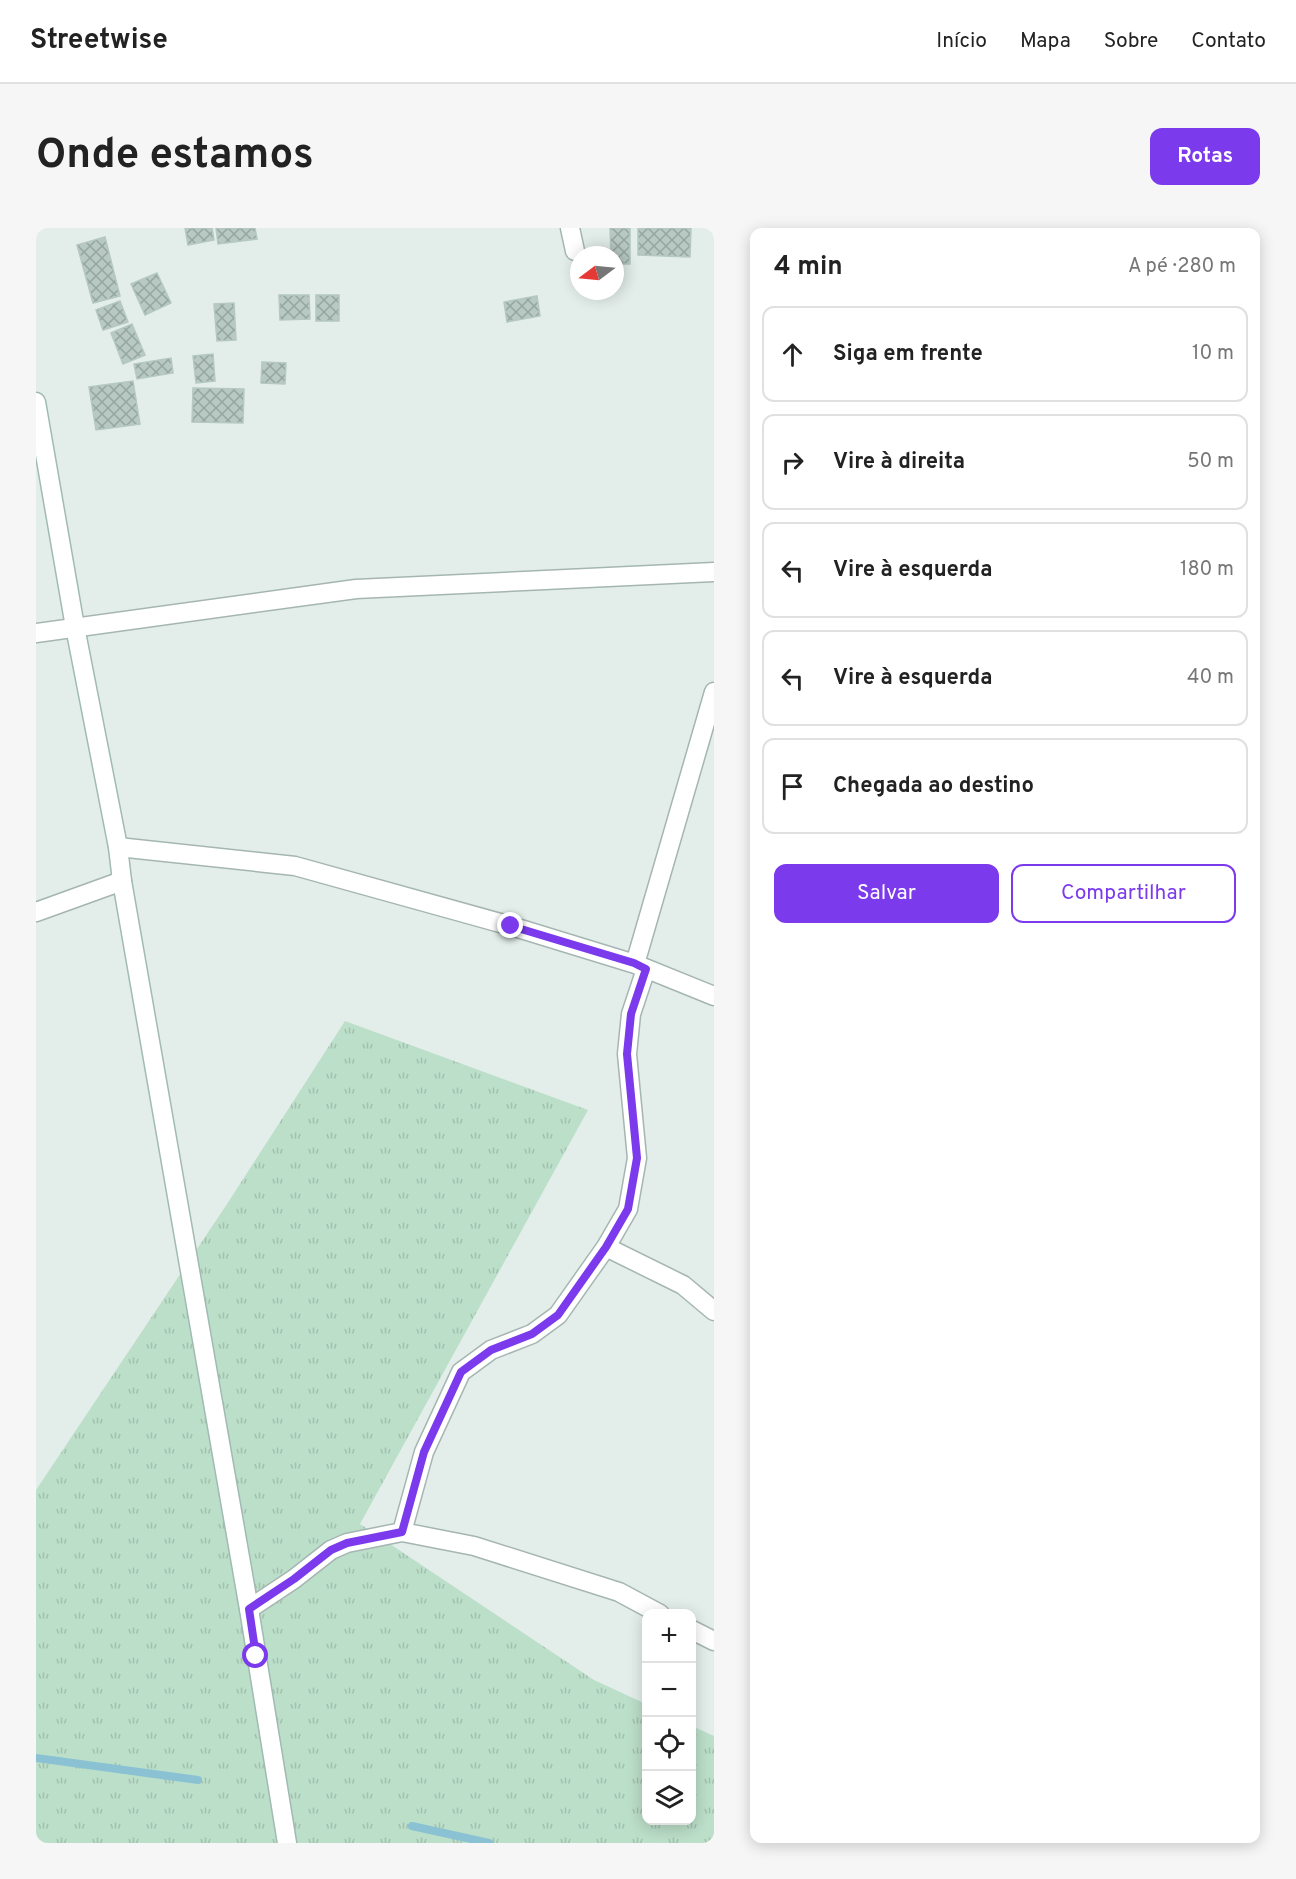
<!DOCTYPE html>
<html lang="pt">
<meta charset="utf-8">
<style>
:root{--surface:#fff;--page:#f6f6f6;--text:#222;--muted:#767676;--line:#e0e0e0;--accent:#7c3aed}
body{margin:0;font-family:Overpass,sans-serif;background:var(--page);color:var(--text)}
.controls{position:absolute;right:18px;bottom:18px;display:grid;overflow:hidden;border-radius:12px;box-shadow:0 3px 15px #0003}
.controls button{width:54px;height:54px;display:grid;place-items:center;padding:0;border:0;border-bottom:2px solid var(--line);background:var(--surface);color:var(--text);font:30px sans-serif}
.compass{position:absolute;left:534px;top:18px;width:54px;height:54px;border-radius:50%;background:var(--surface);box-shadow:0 3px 15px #0003;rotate:254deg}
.stop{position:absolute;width:18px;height:18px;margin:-14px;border:4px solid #7c3aed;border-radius:50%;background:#fff}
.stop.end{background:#7c3aed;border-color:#fff;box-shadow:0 2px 6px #0008}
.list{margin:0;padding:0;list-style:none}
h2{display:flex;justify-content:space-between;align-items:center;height:78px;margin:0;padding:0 24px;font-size:26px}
h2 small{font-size:20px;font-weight:400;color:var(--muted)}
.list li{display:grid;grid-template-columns:39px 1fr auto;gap:18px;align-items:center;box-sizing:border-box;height:96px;margin:0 12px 12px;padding:0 12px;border:2px solid var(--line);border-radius:12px}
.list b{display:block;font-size:22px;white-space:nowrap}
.list em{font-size:20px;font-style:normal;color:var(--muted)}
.actions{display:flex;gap:12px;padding:18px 24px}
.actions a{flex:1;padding:14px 0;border:2px solid var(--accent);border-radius:12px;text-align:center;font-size:21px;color:var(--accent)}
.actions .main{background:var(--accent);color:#fff}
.icon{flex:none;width:33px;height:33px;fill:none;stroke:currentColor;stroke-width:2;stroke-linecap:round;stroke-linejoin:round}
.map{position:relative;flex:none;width:678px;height:1615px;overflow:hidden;border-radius:12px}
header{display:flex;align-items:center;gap:36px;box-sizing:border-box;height:84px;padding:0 30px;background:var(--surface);border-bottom:2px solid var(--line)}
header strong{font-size:28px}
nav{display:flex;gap:33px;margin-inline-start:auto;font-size:21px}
.intro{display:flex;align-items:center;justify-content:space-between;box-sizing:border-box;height:144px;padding:0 36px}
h1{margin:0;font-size:42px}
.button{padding:15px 27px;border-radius:12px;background:var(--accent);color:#fff;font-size:21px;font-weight:700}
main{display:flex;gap:36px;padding:0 36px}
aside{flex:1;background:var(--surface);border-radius:12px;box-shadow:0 3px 15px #0003}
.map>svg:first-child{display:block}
</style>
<header>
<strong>Streetwise</strong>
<nav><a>Início</a><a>Mapa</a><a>Sobre</a><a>Contato</a></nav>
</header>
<div class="intro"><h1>Onde estamos</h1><a class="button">Rotas</a></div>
<main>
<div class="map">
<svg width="678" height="1615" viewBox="0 0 678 1615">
<defs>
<pattern id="grass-tufts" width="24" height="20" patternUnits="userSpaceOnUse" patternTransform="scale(1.5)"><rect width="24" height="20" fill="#bcdfc9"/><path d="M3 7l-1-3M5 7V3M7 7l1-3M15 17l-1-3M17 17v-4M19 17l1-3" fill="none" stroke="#a1c0ae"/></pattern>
<pattern id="building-cross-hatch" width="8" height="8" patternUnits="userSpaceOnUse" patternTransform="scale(1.5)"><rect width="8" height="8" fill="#b8c9c3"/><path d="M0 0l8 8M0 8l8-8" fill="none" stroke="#95a5a0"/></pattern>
</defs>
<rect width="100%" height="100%" fill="#e3eeea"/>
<path fill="url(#grass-tufts)" d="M309,793L552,882L324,1296L558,1452L610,1476V1592H656V1498L678,1508V1615H0V1262L191,976Z"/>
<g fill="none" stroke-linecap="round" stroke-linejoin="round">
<path stroke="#8ac2d4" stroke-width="8" d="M0,1530L162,1552
M376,1598L453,1615"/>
</g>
<path fill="url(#building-cross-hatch)" stroke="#b5c8c2" stroke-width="1.5" d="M149,0H176L178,12L152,17Z
M180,0H219L221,11L182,16Z
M574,0H594V36H579V27H575Z
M602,0H655L654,29L602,27Z
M69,9L84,68L57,75L41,17Z
M121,45L135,75L109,87L95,56Z
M243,67H273L274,91L244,92Z
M280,67H303V93H280Z
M501,68L504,88L471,94L468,74Z
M84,73L92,94L67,102L60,82Z
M198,75L200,112L181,113L178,76Z
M96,96L109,127L87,136L75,105Z
M177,126L179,153L160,155L157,128Z
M135,130L137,145L101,151L98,136Z
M226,134L250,135L249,156L225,155Z
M97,153L104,196L60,202L53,159Z
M157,160L208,161L207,195L156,194Z"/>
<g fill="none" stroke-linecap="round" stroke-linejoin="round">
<g stroke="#a5b6b2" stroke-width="21">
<path id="street" d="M534,0L539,23
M0,405L320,361L678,344
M82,619L259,638L475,698L599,736L678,768
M0,684L86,653
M599,736L678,464
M570,1019L647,1057L678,1083
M366,1304L388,1224L425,1144L455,1122L496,1106L522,1087L570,1019L592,981L601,930L591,826L595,786L610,741
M213,1381L258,1351L295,1322L311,1315L366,1304L438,1318L583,1364L624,1386
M656,1402L678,1413"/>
</g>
<g stroke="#a1bab3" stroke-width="21">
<path id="secondary" d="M0,174L39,399L82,619L86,653L213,1381L251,1615"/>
</g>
<use href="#street" stroke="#fff" stroke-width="18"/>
<use href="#secondary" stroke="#fff" stroke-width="18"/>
</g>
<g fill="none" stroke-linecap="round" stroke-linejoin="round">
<path stroke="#7c3aed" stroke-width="8" d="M220,1428L213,1381L258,1351L295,1322L311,1315L366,1304L388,1224L425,1144L455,1122L496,1106L522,1087L570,1019L592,981L601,930L591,826L595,786L610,741L598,735L475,698"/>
</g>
</svg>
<div class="controls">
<button>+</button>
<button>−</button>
<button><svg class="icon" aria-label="locate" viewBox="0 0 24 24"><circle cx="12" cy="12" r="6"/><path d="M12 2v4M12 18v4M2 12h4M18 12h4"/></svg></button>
<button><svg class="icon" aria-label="layers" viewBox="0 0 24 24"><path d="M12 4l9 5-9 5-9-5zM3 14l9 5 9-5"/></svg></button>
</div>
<svg class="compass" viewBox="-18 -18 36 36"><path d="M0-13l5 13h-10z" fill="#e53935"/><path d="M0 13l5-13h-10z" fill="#767676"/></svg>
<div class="stop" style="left:220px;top:1428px"></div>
<div class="stop end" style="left:475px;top:698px"></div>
</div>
<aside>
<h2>4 min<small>A pé · 280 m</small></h2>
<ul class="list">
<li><svg class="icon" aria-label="ahead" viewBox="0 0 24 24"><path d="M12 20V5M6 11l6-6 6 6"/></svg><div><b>Siga em frente</b></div><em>10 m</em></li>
<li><svg class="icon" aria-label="right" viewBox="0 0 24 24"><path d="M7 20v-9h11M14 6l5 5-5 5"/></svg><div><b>Vire à direita</b></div><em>50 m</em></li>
<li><svg class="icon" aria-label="left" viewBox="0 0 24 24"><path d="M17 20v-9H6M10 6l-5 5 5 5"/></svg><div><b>Vire à esquerda</b></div><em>180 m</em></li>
<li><svg class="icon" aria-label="left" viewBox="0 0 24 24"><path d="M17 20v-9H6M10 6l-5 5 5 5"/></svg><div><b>Vire à esquerda</b></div><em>40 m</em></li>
<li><svg class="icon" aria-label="arrive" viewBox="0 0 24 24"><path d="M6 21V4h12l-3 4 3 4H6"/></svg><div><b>Chegada ao destino</b></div></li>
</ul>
<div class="actions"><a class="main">Salvar</a><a>Compartilhar</a></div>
</aside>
</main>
